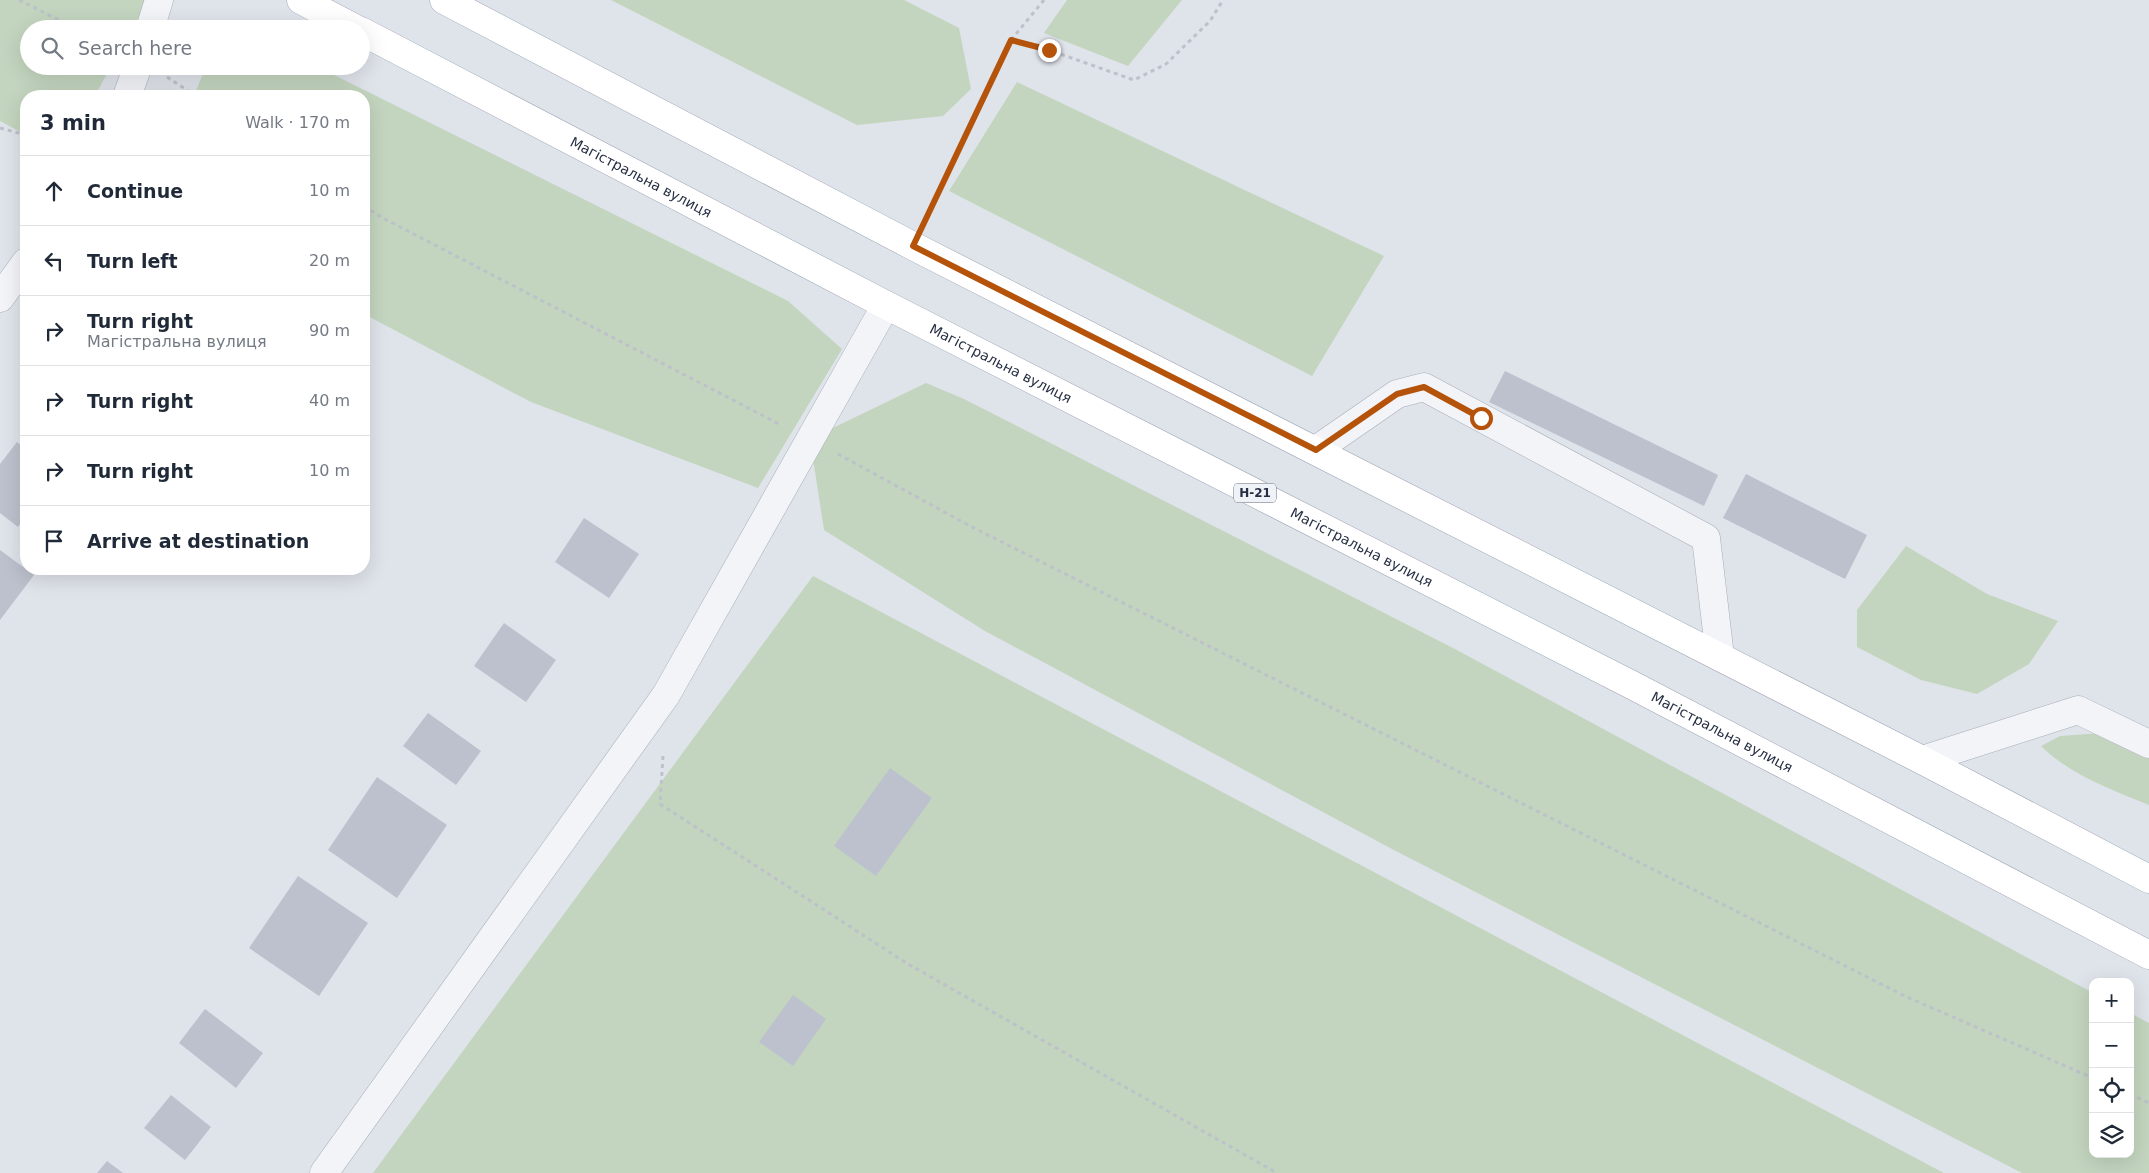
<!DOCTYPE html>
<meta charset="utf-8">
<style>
:root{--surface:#fff;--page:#f6f6f7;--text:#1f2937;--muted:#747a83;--line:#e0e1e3}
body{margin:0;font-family:"DejaVu Sans",sans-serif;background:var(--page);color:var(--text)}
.controls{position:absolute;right:15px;bottom:15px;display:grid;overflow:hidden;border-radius:10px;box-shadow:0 5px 20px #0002}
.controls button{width:45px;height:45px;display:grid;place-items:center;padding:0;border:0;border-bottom:1px solid var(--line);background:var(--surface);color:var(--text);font:25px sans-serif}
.stop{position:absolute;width:15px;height:15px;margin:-11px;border:4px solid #b45309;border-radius:50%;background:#fff}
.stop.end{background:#b45309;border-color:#fff;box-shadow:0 1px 5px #0008}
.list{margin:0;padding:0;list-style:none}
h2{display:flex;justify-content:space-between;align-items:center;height:65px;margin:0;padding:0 20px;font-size:21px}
h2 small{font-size:16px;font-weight:400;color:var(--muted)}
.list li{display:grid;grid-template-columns:32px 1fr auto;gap:15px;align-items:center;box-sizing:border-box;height:70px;padding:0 20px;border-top:1px solid var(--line)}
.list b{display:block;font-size:19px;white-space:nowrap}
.list p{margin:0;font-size:16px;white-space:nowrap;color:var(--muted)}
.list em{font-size:16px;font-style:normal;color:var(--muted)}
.icon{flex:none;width:28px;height:28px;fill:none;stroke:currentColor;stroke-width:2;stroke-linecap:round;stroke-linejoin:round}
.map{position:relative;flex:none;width:2149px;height:1173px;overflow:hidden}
.search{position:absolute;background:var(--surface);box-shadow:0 5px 20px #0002;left:20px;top:20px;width:350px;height:55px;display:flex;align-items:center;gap:12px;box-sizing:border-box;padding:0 18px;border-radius:28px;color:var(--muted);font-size:19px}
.panel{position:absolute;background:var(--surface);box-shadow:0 5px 20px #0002;left:20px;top:90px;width:350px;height:485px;border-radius:20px}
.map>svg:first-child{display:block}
</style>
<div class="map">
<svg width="2149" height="1173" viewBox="0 0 2149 1173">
<rect width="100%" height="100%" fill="#dfe3ea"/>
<path fill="#c3d5bf" d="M0,0H148L132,29H29V66H111L95,96H26V135L0,121Z
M611,0H904L959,28L971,89L943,116L857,125Z
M1067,0H1182L1128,66L1044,33Z
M206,66H316L788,301L842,349L758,488L531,402L364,314V96H194Z
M1017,82L1384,256L1312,376L949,191Z
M926,383L964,399L1453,648L2093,993V1154H2130V1013L2149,1023V1173H2022L1392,849L985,631L824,530L810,439Z
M1906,546L1987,594L2058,621L2029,664L1977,694L1921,680L1857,647V610Z
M813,576L1944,1173H373Z
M2102,733L2149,757V805C2112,790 2069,774 2041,746L2060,736Z"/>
<path fill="#bcc1cd" d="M1505,371L1718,475L1704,506L1489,402Z
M17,442L26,450V516L18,527L0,513V464Z
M1746,474L1867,535L1845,579L1723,518Z
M584,518L639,554L609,598L555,562Z
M0,550L34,575L0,620Z
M504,623L556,660L526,702L474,666Z
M428,713L481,751L456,785L403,746Z
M890,768L932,798L876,876L834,846Z
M377,777L447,825L397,898L328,850Z
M298,876L368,923L319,996L249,948Z
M793,995L826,1019L793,1066L759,1042Z
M205,1009L263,1053L236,1088L179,1043Z
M171,1095L211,1127L185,1160L144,1128Z
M107,1161L123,1173H97Z"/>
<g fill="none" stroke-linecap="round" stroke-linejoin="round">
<g stroke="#a8adb8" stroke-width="29">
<path id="minor" d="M150,29L159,0
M127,96L138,66
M0,298L26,262
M1316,450L1397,394L1424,387L1706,538L1720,657
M1922,760L2078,710L2149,744
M324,1173L666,695L886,305"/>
</g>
<g stroke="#9da6b7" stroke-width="29">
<g id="major">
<path d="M301,0L356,29"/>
<path d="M444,0L913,246L1922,760L2149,879"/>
<path id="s1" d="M361,31L886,305L1632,685L2149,955"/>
</g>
</g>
<path stroke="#bdc1c9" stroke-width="3" stroke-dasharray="4 4" stroke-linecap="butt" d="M19,0L77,29
M1011,40L1044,0
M167,77L196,96
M0,128L26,135
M364,206L381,217L781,425
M927,217L1011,40L1049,50L1134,80L1166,64L1210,21L1223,0
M838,454L970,526L1907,997L2093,1078
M663,756L660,804L908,964L1277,1173
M2130,1094L2149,1103"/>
<use href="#minor" stroke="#f2f4f8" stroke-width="28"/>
<use href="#major" stroke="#fff" stroke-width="28"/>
</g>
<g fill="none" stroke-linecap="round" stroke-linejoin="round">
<path stroke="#b45309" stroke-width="6" d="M1049,50L1011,40L913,246L1316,450L1397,394L1424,387L1481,418"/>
</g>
<g text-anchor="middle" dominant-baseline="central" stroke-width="4" stroke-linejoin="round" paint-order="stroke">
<rect fill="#eff2f7" stroke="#626a79" stroke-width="1" x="1234" y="483.5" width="42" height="19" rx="4"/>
<g font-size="12" font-weight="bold" fill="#262f43">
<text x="1255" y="493">Н-21</text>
</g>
<g font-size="14" fill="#262f43" stroke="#eff2f7">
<text stroke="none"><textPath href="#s1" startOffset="316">Магістральна вулиця</textPath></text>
<text stroke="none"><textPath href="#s1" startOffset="721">Магістральна вулиця</textPath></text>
<text stroke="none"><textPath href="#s1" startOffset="1126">Магістральна вулиця</textPath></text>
<text stroke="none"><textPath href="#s1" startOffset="1531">Магістральна вулиця</textPath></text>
</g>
</g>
</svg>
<div class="controls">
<button>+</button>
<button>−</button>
<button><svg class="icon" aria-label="locate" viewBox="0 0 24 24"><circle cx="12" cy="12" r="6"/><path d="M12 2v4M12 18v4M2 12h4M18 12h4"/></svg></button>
<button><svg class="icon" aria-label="layers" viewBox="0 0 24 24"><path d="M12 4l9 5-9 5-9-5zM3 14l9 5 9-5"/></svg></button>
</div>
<div class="stop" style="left:1481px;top:418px"></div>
<div class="stop end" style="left:1049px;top:50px"></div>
<div class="search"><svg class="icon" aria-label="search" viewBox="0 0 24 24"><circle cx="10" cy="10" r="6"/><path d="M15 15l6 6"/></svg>Search here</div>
<section class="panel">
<h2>3 min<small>Walk · 170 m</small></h2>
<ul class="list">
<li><svg class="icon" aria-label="ahead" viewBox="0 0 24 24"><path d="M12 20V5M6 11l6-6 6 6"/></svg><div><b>Continue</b></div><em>10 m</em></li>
<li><svg class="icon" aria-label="left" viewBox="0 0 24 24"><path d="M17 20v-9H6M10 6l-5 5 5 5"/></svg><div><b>Turn left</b></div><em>20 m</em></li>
<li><svg class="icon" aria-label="right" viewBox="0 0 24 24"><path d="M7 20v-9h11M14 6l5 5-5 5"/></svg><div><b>Turn right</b><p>Магістральна вулиця</p></div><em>90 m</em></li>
<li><svg class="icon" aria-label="right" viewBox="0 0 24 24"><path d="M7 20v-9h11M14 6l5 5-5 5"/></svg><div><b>Turn right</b></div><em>40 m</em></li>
<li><svg class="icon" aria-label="right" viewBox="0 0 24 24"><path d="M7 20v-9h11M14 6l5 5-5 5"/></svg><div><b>Turn right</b></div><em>10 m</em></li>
<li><svg class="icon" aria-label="arrive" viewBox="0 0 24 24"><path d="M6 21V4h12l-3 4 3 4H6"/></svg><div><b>Arrive at destination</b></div></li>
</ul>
</section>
</div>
